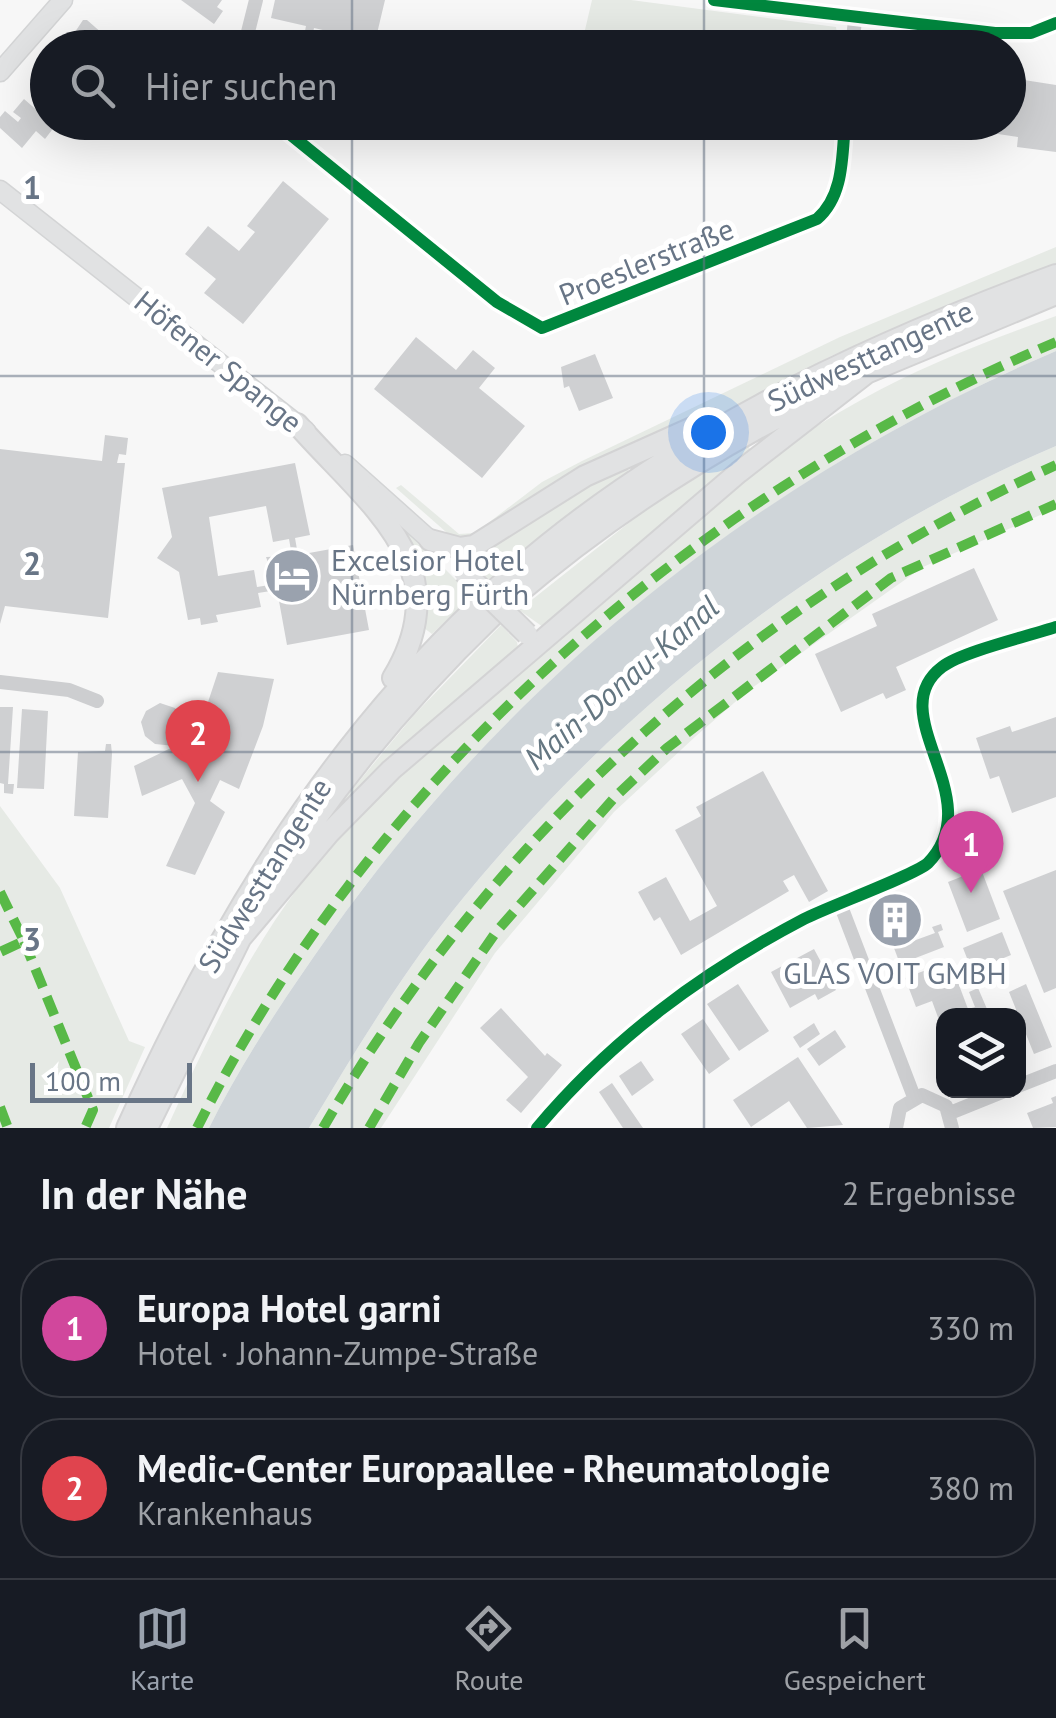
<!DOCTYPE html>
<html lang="de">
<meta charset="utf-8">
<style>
:root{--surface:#171b24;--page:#242831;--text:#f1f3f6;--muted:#9ea1a6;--line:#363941;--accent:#9aa2ae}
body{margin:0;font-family:"PT Sans",sans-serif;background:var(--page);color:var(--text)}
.controls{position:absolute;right:30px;bottom:30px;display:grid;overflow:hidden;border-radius:20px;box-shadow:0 10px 40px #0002}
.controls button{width:90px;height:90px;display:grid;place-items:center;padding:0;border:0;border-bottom:2px solid var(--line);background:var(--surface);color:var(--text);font:50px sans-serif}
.scale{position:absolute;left:30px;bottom:25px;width:162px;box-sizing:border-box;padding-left:10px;border:5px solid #687586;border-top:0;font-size:28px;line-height:35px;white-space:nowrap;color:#687586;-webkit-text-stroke:8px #fff;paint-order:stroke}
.you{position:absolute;left:708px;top:432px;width:35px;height:35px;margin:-25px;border:8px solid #fff;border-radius:50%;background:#1a73e8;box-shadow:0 0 0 15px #1a73e833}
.badge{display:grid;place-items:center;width:65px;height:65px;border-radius:50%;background:var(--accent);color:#fff;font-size:32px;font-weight:700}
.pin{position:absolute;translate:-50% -82px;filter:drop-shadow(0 2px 5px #0008)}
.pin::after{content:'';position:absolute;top:52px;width:35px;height:30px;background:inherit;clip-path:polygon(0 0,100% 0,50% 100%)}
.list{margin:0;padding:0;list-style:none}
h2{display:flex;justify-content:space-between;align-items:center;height:130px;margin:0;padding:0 40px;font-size:42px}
h2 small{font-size:32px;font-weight:400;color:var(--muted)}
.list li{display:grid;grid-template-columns:65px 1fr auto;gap:30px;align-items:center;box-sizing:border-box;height:140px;margin:0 20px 20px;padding:0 20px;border:2px solid var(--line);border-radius:40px}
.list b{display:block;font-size:38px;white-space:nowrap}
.list p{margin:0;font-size:32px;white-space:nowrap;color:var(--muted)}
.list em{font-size:32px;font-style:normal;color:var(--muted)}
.icon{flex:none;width:55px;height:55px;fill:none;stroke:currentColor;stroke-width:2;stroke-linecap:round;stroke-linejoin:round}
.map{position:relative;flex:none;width:1056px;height:1128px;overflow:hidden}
.search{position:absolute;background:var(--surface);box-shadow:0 10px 40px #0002;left:30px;right:30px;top:30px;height:110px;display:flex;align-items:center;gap:25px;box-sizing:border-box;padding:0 35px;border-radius:55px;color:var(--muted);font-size:38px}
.sheet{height:450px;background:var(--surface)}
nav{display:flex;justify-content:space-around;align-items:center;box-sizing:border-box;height:140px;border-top:2px solid var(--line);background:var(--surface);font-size:28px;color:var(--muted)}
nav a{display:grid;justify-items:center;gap:5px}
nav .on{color:var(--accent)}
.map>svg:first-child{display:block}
</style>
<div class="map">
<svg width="1056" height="1128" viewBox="0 0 1056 1128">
<rect width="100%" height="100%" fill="#f7f7f7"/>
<path fill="#e6eae5" d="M592,0H631L836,27L839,47H581Z
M630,123L830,122V123L829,136L739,135Z
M1056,247V263L831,356L478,540L454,539L396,488L401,485L459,534L475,533L542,482L582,461L840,337Z
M1056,316V351C764,476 513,676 329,935C286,996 242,1061 209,1128H167C205,1045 242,963 297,889C360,804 444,737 524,667C630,575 737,468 861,400C923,365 990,340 1056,316Z
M748,445L752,453L543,627L519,610L640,514Z
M1056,446V508L923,567L749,690L696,736L614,812L495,953L381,1128H309C353,1055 397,981 451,913C611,713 820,546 1056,446Z
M628,466V473L568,516L488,582L467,559L542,506Z
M379,503L472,596L432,634L424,628L425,607Z
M501,625L517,642L519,653L342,813L336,809L414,715Z
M0,806L60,888L129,1041L145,1047L109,1128H0Z"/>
<path fill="#cfd5d9" d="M1056,351V446C820,546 611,713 451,913C397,981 353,1055 309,1128H209C242,1061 286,996 329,935C512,677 764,475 1056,351Z"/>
<path fill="#cfd0d2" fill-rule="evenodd" d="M181,0H222L217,7L223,11L214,24Z
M275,0H385L375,42L314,28L313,33L305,31L306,26L271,18Z
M83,20H87L119,48H88L73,35Z
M1024,80L1056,85V152L1017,147L1018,137L978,131L979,122H1008V109L1020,110Z
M24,99L55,126L45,139L36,131L22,148L0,128V117L5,111L18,122L21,118L13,112Z
M283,181L329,219L243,324L204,293L216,279L185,254L208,226L239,251L255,232L247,226Z
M416,337L456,370L473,350L495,368L479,388L525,426L482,478L374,389Z
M595,354L613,398L579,411L569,386L564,388L561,367Z
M105,435L128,438L126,455L119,454L117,463H125L108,618L5,606L0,624V449L102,461Z
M295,463L310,535L295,538L298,555L353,545L369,630L287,645L277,590L258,593L261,607L216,615L218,622L201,625L200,618L188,620L179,572L157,558L172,537L162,488ZM266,506L273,542L289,539L292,556L266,557L276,584L257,587L254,570L218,576L209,517Z
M974,568L998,620L896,667L906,690L886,699L883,693L841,712L815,654L877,626L872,614Z
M218,672L274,679L263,726L239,789L220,780L210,801L225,812L195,875L166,866L195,803L182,779L142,796L134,766L175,746L155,744L145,736L141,722L146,711L160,703L175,708L182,718L183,740L205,711Z
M0,707H13L8,784H14L13,794L4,793V784L0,783Z
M22,709L48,711L44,789L17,788Z
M1056,717V797L1012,813L999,776L990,779L976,738L1010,726L1012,732Z
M106,744H111L112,754L108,818L74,816L78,752L105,751Z
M763,771L828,891L809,902L794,875L783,881L789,891L681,955L660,917L654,921L638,892L666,877L690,921L717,906L675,830L701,816L696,807Z
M981,869L1000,919L967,932L948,882Z
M1056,870V988L1044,993L1003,891Z
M907,898L919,928L884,941L872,912Z
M941,924L943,930L938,932L944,947L900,964L894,948L935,933L932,927Z
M1002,932L1011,955L972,971L963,948Z
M814,949L836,990L818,1000L815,994L790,1008L771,972Z
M950,961L968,1009L975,1007L969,992L978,988L987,1009L966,1015L964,1010L939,1020L932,1001L916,1007L905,978Z
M738,984L769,1031L739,1051L707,1004Z
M1026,984L1052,1047L1034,1054L1009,992Z
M501,1008L545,1056L547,1053L562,1065L521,1113L506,1100L528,1077L480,1028Z
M703,1019L730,1059L709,1074L681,1034Z
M814,1023L820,1034L800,1048L793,1037Z
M835,1030L846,1047L819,1066L807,1049Z
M798,1057L843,1125L807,1128L789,1101L751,1127L733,1100Z
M641,1061L654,1080L632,1096L619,1076Z
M612,1083L643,1128H623L599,1092Z
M1056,1096V1127L1033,1128L1027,1113L1053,1103L1051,1098Z"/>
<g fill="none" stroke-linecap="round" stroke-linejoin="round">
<g stroke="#d3d4d5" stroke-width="21">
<path id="major" d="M0,72L63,0
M0,190L306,431
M345,464L430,540"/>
</g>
<g stroke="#d3d3d4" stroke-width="24">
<path id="highway" d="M859,376L1056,294
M297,424C368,505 461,565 393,678
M430,540L460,548L474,546L585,476L712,419
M497,588C657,442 856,349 1056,275
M510,600C609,515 716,446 833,389
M265,895C329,791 405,700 492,616
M238,941L329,833L391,770L739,472L869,371
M127,1128C216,931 322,753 480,604
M147,1128L243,933"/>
</g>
<path stroke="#cdced0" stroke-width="14" d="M714,0L995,33H1031L1056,23
M244,48L256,0
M852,48L855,20
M275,122L497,302L542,328L817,219C844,196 842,156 845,122
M0,682L69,690L97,701
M839,901L914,1097
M1018,1086L1056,1071
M950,1113L1007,1090
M537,1128C612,1039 701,973 804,919C827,907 915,875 928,863C991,798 880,714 942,667C961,652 1029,636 1056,627
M896,1128L900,1108L922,1095L946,1106L952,1128"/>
<use href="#major" stroke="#e1e2e3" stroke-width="18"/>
<use href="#highway" stroke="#e1e2e3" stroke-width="20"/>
<g stroke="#d3d3d4" stroke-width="24" stroke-linecap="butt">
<path id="highway-bridge" d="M464,572L527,634"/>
</g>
<use href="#highway-bridge" stroke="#e1e2e3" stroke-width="20"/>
<path stroke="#58b947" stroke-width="10" stroke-dasharray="20 10" stroke-linecap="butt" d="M0,892L24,941L0,952
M24,941L93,1110L85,1128
M0,1107L8,1128
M197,1128C375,773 692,496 1056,342
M323,1128C493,834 746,605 1056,465
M369,1128L419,1043L496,932L615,797L667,748L891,578L1056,504"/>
<g stroke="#fff" stroke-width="19">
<path id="cycleway" d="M714,0L995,33H1031L1056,23
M275,122L497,302L542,328L817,219C844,196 842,156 845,122
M537,1128C612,1039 701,973 804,919C827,907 915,875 928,863C991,798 880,714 942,667C961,652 1029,636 1056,627"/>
</g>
<use href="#cycleway" stroke="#00873e" stroke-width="12"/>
</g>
<path fill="none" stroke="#687586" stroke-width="2.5" stroke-opacity="0.55" d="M352,0V48M704,0V48M352,122V1128M704,122V1128M0,376H1056M0,752H1056"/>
<defs>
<g id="hotel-disc" transform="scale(2.875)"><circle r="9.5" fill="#9aa2ae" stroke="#fff"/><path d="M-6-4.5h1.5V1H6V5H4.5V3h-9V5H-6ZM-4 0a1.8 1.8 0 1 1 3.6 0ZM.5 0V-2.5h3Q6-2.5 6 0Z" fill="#fff"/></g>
<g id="building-disc" transform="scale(2.875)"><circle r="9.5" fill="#9aa2ae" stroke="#fff"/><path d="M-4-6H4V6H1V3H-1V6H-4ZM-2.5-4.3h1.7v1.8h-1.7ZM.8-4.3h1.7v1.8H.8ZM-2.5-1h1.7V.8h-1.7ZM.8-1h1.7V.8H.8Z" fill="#fff"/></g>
</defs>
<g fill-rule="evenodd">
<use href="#hotel-disc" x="292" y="576"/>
<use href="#building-disc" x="895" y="920"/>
</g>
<g text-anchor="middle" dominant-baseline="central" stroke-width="10" stroke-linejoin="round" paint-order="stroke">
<g font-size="30" fill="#687586" stroke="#fff">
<text transform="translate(646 261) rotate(-22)">Proeslerstraße</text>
<text transform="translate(870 355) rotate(-25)">Südwesttangente</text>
<text transform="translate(219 361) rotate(39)">Höfener Spange</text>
<text transform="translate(264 875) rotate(-58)">Südwesttangente</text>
</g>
<g font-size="30" fill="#687586" stroke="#fff" text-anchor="start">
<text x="331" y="559">Excelsior Hotel<tspan x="331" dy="34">Nürnberg Fürth</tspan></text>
<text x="895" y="972" text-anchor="middle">GLAS VOIT GMBH</text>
</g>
<g font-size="32" font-style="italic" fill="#647681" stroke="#fff">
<text transform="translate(621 682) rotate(-41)">Main-Donau-Kanal</text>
</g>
</g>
<g font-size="32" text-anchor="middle" font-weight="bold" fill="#687586" stroke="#fff" stroke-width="10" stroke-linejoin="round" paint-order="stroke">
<text x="32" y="199">1</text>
<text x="32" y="575">2</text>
<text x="32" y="951">3</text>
</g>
</svg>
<div class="controls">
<button><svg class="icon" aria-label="layers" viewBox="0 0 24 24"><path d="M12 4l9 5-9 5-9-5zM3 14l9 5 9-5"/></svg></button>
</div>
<div class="scale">100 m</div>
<div class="you"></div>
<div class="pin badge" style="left:971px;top:893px;background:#d1479c">1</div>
<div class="pin badge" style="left:198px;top:782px;background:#e0444e">2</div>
<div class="search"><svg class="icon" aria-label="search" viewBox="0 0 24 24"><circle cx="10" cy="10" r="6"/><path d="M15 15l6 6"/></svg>Hier suchen</div>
</div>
<section class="sheet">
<h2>In der Nähe<small>2 Ergebnisse</small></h2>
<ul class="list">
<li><span class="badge" style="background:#d1479c">1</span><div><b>Europa Hotel garni</b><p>Hotel · Johann-Zumpe-Straße</p></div><em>330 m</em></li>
<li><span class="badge" style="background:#e0444e">2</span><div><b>Medic-Center Europaallee - Rheumatologie</b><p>Krankenhaus</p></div><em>380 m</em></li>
</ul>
</section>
<nav>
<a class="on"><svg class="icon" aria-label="map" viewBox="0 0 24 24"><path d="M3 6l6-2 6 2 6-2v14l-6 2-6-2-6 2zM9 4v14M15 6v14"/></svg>Karte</a>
<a><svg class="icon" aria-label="directions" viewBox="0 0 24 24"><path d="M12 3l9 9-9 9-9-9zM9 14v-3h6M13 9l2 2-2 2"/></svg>Route</a>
<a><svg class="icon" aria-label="saved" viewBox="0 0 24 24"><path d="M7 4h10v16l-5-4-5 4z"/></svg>Gespeichert</a>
</nav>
